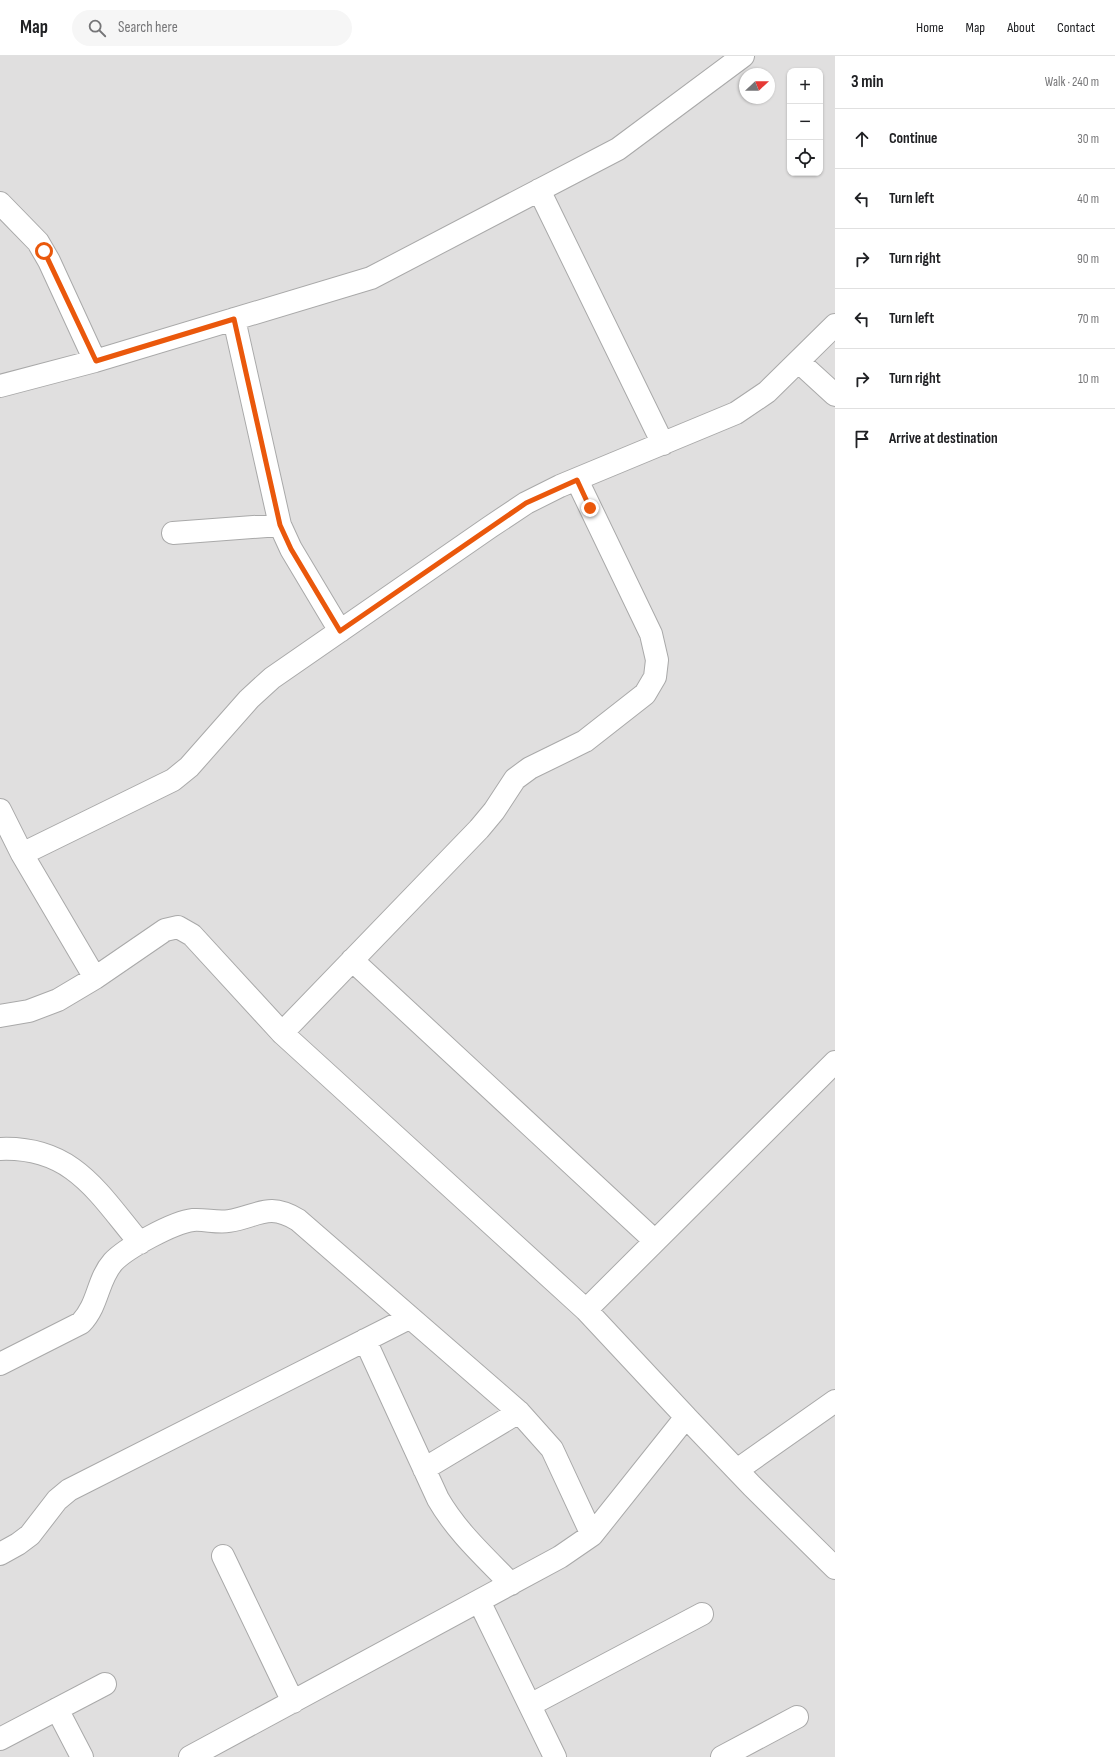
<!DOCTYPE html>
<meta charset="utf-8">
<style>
:root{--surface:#fff;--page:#f6f6f6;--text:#202124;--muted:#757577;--line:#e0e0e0}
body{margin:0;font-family:"Sofia Sans Condensed",sans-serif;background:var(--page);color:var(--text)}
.controls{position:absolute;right:12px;top:12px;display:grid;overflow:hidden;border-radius:8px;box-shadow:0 1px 3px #0004}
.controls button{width:36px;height:36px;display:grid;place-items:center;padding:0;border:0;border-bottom:1px solid var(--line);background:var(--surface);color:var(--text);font:20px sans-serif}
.compass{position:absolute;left:739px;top:12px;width:36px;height:36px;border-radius:50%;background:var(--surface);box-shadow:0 1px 3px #0004;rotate:68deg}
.stop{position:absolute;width:12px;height:12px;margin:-9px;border:3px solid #ea580c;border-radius:50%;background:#fff}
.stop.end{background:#ea580c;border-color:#fff;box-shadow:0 1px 4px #0008}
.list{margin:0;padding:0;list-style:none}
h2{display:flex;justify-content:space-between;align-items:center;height:52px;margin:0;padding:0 16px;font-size:17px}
h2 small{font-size:13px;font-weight:400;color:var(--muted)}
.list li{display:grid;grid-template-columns:26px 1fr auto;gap:12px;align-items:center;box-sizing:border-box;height:60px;padding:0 16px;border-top:1px solid var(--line)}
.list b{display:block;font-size:15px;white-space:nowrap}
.list em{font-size:13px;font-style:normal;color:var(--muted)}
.icon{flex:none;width:22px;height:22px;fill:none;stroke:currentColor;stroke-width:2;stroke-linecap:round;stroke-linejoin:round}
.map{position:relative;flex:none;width:835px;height:1701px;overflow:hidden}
header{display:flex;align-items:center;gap:24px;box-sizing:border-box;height:56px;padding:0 20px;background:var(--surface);border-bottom:1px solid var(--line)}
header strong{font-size:19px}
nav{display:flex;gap:22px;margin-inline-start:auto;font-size:14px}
.search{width:280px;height:36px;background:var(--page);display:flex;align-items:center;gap:10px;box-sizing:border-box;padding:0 14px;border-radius:22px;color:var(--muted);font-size:15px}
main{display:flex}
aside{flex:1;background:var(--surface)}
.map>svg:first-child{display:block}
</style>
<header>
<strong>Map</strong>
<div class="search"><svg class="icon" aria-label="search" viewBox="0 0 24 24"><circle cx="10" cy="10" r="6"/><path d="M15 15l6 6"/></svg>Search here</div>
<nav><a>Home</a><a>Map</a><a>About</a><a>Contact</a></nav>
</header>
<main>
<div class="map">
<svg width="835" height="1701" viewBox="0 0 835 1701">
<rect width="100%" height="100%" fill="#f3f3e8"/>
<path fill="#e0dfdf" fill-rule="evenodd" d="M0,0H835V1701H0ZM790,15H820V117H790ZM745,18H769V42H745Z"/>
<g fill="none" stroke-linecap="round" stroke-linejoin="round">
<g stroke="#a9a9a9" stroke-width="24">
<path id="minor" d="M539,134L663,388
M0,147L38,186L49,205L95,305
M234,263L280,469L291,493L340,575
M799,306L835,339
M0,330L95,305L371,222L618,93L743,0
M173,477L280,469
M0,754L22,798L95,922
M22,798L173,724L189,711L249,643L272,622L490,471L526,447L560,430L736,357L767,336L835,269
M352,904L655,1185
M0,960L29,955L58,944L95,922L165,874L178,871L192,879L282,977L586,1254
M282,977L479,773L494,755L515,723L530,712L585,685L645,638L655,621L657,604L651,578L577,424
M0,1093C73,1090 98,1137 140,1187
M365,1284L438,1443C457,1476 485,1501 511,1528
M0,1308L81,1267C99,1248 97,1224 113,1206C126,1192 174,1166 193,1164C205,1163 217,1167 229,1165C259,1160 268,1146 298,1164L519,1356L552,1393L592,1479
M686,1361L752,1430L835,1512
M424,1413L519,1356
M737,1414L835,1345
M0,1498L18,1488L30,1479L57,1444L69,1434L409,1262
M223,1500L293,1646
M479,1545L555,1701
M530,1649L702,1558
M57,1653L82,1701
M0,1683L105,1628
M190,1701L560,1501L592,1479L686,1361L586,1254L835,1006
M722,1701L797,1661"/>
</g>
<use href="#minor" stroke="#fff" stroke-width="22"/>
</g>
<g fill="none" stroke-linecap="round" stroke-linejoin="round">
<path stroke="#ea580c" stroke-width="5" d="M44,195L96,305L234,263L280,469L291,493L340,575L526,447L577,424L590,452"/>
</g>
</svg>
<div class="controls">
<button>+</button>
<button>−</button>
<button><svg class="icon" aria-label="locate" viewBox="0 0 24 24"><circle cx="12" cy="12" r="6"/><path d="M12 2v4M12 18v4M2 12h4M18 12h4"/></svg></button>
</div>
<svg class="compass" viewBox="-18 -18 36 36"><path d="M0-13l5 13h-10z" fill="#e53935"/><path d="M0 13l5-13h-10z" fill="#757577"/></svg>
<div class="stop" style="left:44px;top:195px"></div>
<div class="stop end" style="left:590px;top:452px"></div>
</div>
<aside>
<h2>3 min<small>Walk · 240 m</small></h2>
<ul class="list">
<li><svg class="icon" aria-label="ahead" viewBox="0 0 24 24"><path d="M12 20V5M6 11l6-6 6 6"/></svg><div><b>Continue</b></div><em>30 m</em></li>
<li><svg class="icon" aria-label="left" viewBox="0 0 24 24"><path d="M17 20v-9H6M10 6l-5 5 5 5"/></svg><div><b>Turn left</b></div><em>40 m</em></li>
<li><svg class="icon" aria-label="right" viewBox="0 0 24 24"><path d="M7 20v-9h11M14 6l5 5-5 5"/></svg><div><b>Turn right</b></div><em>90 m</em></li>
<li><svg class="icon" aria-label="left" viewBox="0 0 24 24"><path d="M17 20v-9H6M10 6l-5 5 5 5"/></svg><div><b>Turn left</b></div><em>70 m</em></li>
<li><svg class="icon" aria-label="right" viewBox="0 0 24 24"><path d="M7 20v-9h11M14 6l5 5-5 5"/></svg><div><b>Turn right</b></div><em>10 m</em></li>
<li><svg class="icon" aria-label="arrive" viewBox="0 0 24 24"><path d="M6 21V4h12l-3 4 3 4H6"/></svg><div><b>Arrive at destination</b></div></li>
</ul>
</aside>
</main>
